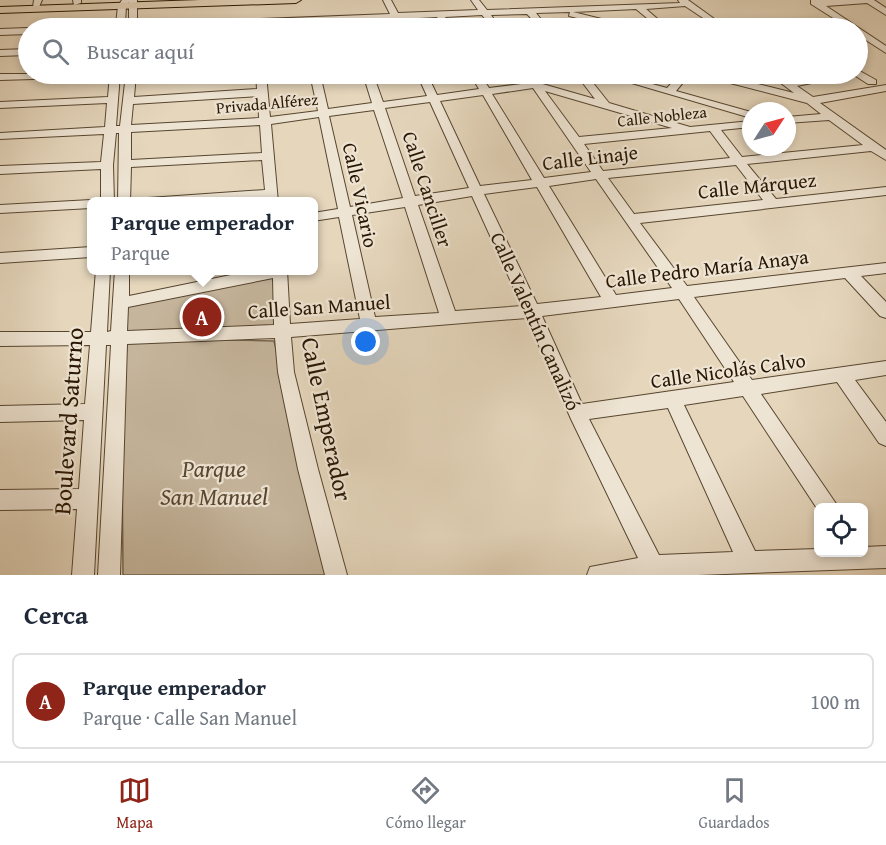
<!DOCTYPE html>
<html lang="es">
<meta charset="utf-8">
<style>
:root{--surface:#fff;--page:#f6f6f7;--text:#1f2937;--muted:#747a83;--line:#e0e1e3;--accent:#8f2418}
body{margin:0;font-family:"Gentium Book Plus",serif;background:var(--page);color:var(--text)}
.controls{position:absolute;right:18px;bottom:18px;display:grid;overflow:hidden;border-radius:9px;box-shadow:0 3px 9px #0003}
.controls button{width:54px;height:54px;display:grid;place-items:center;padding:0;border:0;border-bottom:2px solid var(--line);background:var(--surface);color:var(--text);font:30px sans-serif}
.compass{position:absolute;left:742px;top:102px;width:54px;height:54px;border-radius:50%;background:var(--surface);box-shadow:0 3px 9px #0003;rotate:54deg}
.you{position:absolute;left:366px;top:342px;width:21px;height:21px;margin:-15px;border:4px solid #fff;border-radius:50%;background:#1a73e8;box-shadow:0 0 0 9px #1a73e833}
.badge{display:grid;place-items:center;width:39px;height:39px;border-radius:50%;background:var(--accent);color:#fff;font-size:20px;font-weight:700}
.pin{position:absolute;translate:-50% -50%;border:3px solid #fff;box-shadow:0 2px 6px #0006}
.popup{position:absolute;left:87px;top:197px;width:231px;height:78px;box-sizing:border-box;display:grid;place-content:center;border-radius:9px;background:var(--surface);filter:drop-shadow(0 2px 4px #0005);font-size:20px;white-space:nowrap;color:var(--muted)}
.popup b{font-size:22px;color:var(--text)}
.popup::after{content:'';position:absolute;left:50%;top:100%;margin-left:-12px;border:12px solid transparent;border-top-color:var(--surface)}
.list{margin:0;padding:0;list-style:none}
h2{display:flex;justify-content:space-between;align-items:center;height:78px;margin:0;padding:0 24px;font-size:26px}
h2 small{font-size:20px;font-weight:400;color:var(--muted)}
.list li{display:grid;grid-template-columns:39px 1fr auto;gap:18px;align-items:center;box-sizing:border-box;height:96px;margin:0 12px 12px;padding:0 12px;border:2px solid var(--line);border-radius:9px}
.list b{display:block;font-size:22px;white-space:nowrap}
.list p{margin:0;font-size:20px;white-space:nowrap;color:var(--muted)}
.list em{font-size:20px;font-style:normal;color:var(--muted)}
.icon{flex:none;width:33px;height:33px;fill:none;stroke:currentColor;stroke-width:2;stroke-linecap:round;stroke-linejoin:round}
.map{position:relative;flex:none;width:886px;height:575px;overflow:hidden}
.search{position:absolute;background:var(--surface);box-shadow:0 3px 9px #0003;left:18px;right:18px;top:18px;height:66px;display:flex;align-items:center;gap:15px;box-sizing:border-box;padding:0 21px;border-radius:33px;color:var(--muted);font-size:22px}
.sheet{height:186px;background:var(--surface)}
nav{display:flex;justify-content:space-around;align-items:center;box-sizing:border-box;height:84px;border-top:2px solid var(--line);background:var(--surface);font-size:16px;color:var(--muted)}
nav a{display:grid;justify-items:center;gap:3px}
nav .on{color:var(--accent)}
.map>svg:first-child{display:block}
</style>
<div class="map">
<svg width="886" height="575" viewBox="0 0 886 575">
<rect width="100%" height="100%" fill="#e5d6bc"/>
<filter id="stains"><feTurbulence type="fractalNoise" baseFrequency=".00333" numOctaves="4"/><feColorMatrix values="0 0 0 0 .2 0 0 0 0 .09 0 0 0 0 .02 0 0 0 .5 -.17"/></filter>
<radialGradient id="worn" r=".72"><stop offset=".6" stop-color="#630" stop-opacity="0"/><stop offset="1" stop-color="#630" stop-opacity=".3"/></radialGradient>
<path fill="#c5b59c" stroke="#76664f" stroke-width="1.5" d="M280,271L282,331L135,338L274,341L332,575H123L121,303Z"/>
<g fill="none" stroke-linecap="round" stroke-linejoin="round">
<g stroke="#574630" stroke-width="2">
<path id="minor" d="M34,0H42L39,7H33Z
M73,0H81V3L74,5Z
M122,0H137V24L390,14L383,0H391L398,13L478,10L471,0H479L487,10L680,3L678,0H688L727,28H718L685,6L646,9L668,28H659L636,9L573,12L630,26L631,28H618L569,16L570,12L536,13L548,28H540L527,14L491,15L500,28H492L482,15L445,17L452,28H444L437,17L401,19L405,28H397L392,19L146,28H87L91,25L116,24L118,6ZM129,2V24H125L126,6Z
M811,0H874L886,8V15L867,3L826,6L886,46V53L858,35V28H849L811,4Z
M814,23L817,24V28H794Z
M28,28V34L0,35V29Z
M28,49V55L0,56V50Z
M858,70L876,80V84H868L854,75L853,74H858Z
M0,74H106L101,77L0,80Z
M110,74H120L116,126H120L126,74H136L134,97L257,89L256,74H266L270,117L318,111L310,74H320L328,109L372,103L363,74H373L383,102L427,96L417,74H427L437,95L479,89L470,74H480L489,88L529,83L523,74H533L539,83L595,99L576,74H586L609,103L690,127L751,121V127L721,130L742,157L863,145L829,120L787,123V117L821,114L807,103L703,76L702,74H717L794,93L769,74H780L792,82L836,74V78L797,86L813,97L886,85V91L820,103L886,150V160L871,151L747,164L776,199L886,187V195L640,223L687,286L886,263V273L861,276L886,302V318L880,316L845,278L694,297L752,380L886,361V375L855,380L886,422V446L879,443L837,382L761,394L839,508H818V510L743,396L684,405L755,551L818,549V552H864V547L886,546V568L698,575H587L590,567L638,558L571,419L527,318L291,337L294,372L318,469L347,575H325L298,469L278,372L275,338L127,344L120,575H98L111,345H106L94,575H72L77,509L0,510V490L79,489L84,420L0,422V406L85,404L90,345L0,346V332H91L96,270H110L107,332L111,331L115,270H129V296L255,270H287L290,324L360,319L339,217L313,221V213L338,209L319,117L271,124L278,202H265V199L220,202H142L148,198L265,190L262,160L131,167L130,202H118L119,133H116L113,165L114,202H101V169L0,174V166L101,162L104,134L0,139V133L105,127L107,103L0,108V102L108,97ZM533,88L591,172L544,178L492,94ZM545,91L672,128L579,137ZM483,95L532,180L480,186L440,101ZM258,96L259,118L131,125L133,104ZM430,102L469,188L415,196L385,108ZM374,110L403,198L350,207L329,116ZM260,125L262,153L131,160V132ZM710,131L730,158L603,171L584,144ZM736,165L763,200L634,214L608,178ZM596,179L672,288L616,295L549,186ZM537,187L601,297L537,304L484,194ZM472,196L522,306L455,311L418,205ZM405,207L439,313L375,317L352,215ZM273,278L274,325L127,331L128,307ZM679,299L734,382L582,404L542,316ZM668,408L733,552L659,555L589,419Z
M601,74H615L667,88L680,74H690L676,91L751,112V118Z
M91,200L96,202H91V208L0,213V205Z
M91,247V257L0,263V253Z"/>
</g>
<g stroke="#281602" stroke-width="2">
<path id="major" d="M200,0H301L296,3L0,13V7Z"/>
</g>
<use href="#minor" fill="#eee4d3" fill-rule="evenodd"/>
<use href="#major" fill="#e5d6bc" fill-rule="evenodd"/>
</g>
<g text-anchor="middle" dominant-baseline="central" stroke-width="4.5" stroke-linejoin="round" paint-order="stroke">
<g font-size="16" fill="#281602" stroke="#eee4d3">
<text transform="translate(267 103) rotate(-5)">Privada Alférez</text>
<text transform="translate(662 116) rotate(-6)">Calle Nobleza</text>
</g>
<g font-size="20" fill="#281602" stroke="#eee4d3">
<text transform="translate(590 157) rotate(-7)">Calle Linaje</text>
<text transform="translate(757 185) rotate(-6)">Calle Márquez</text>
<text transform="translate(428 189) rotate(72)">Calle Canciller</text>
<text transform="translate(361 195) rotate(78)">Calle Vicario</text>
<text transform="translate(707 268) rotate(-7)">Calle Pedro María Anaya</text>
<text transform="translate(319 306) rotate(-4)">Calle San Manuel</text>
<text transform="translate(536 321) rotate(66)">Calle Valentín Canalizó</text>
<text transform="translate(728 370) rotate(-8)">Calle Nicolás Calvo</text>
</g>
<g font-size="24" fill="#281602" stroke="#eee4d3">
<text transform="translate(327 419) rotate(78)">Calle Emperador</text>
<text transform="translate(68 421) rotate(-86)">Boulevard Saturno</text>
</g>
<g font-size="24" font-style="italic" fill="#574630" stroke="#eee4d3">
<text x="214" y="468">Parque<tspan x="214" dy="28">San Manuel</tspan></text>
</g>
</g>
<rect width="100%" height="100%" filter="url(#stains)"/>
<rect width="100%" height="100%" fill="url(#worn)"/>
</svg>
<div class="controls">
<button><svg class="icon" aria-label="locate" viewBox="0 0 24 24"><circle cx="12" cy="12" r="6"/><path d="M12 2v4M12 18v4M2 12h4M18 12h4"/></svg></button>
</div>
<svg class="compass" viewBox="-18 -18 36 36"><path d="M0-13l5 13h-10z" fill="#e53935"/><path d="M0 13l5-13h-10z" fill="#747a83"/></svg>
<div class="you"></div>
<div class="pin badge" style="left:202px;top:317px">A</div>
<div class="popup"><b>Parque emperador</b>Parque</div>
<div class="search"><svg class="icon" aria-label="search" viewBox="0 0 24 24"><circle cx="10" cy="10" r="6"/><path d="M15 15l6 6"/></svg>Buscar aquí</div>
</div>
<section class="sheet">
<h2>Cerca<small></small></h2>
<ul class="list">
<li><span class="badge">A</span><div><b>Parque emperador</b><p>Parque · Calle San Manuel</p></div><em>100 m</em></li>
</ul>
</section>
<nav>
<a class="on"><svg class="icon" aria-label="map" viewBox="0 0 24 24"><path d="M3 6l6-2 6 2 6-2v14l-6 2-6-2-6 2zM9 4v14M15 6v14"/></svg>Mapa</a>
<a><svg class="icon" aria-label="directions" viewBox="0 0 24 24"><path d="M12 3l9 9-9 9-9-9zM9 14v-3h6M13 9l2 2-2 2"/></svg>Cómo llegar</a>
<a><svg class="icon" aria-label="saved" viewBox="0 0 24 24"><path d="M7 4h10v16l-5-4-5 4z"/></svg>Guardados</a>
</nav>
